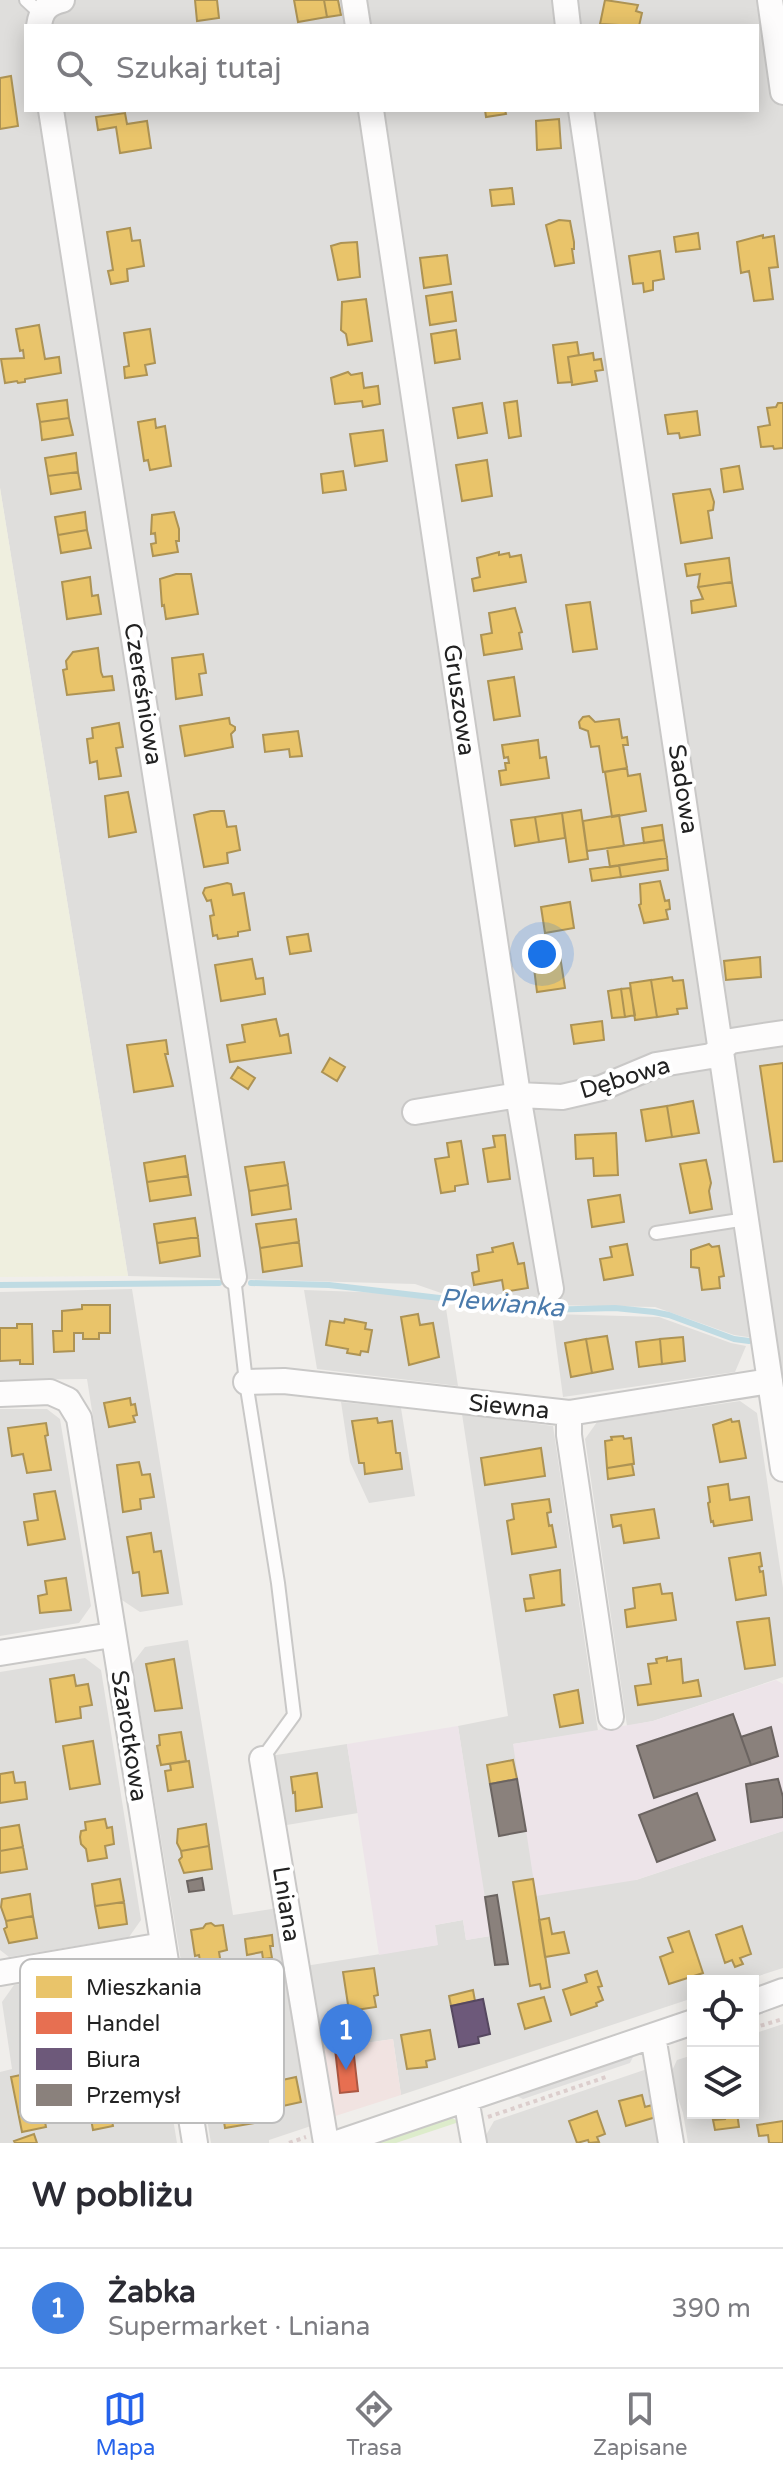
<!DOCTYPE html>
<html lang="pl">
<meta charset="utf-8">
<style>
:root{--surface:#fff;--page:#f7f7f7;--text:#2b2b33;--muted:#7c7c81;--line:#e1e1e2;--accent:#2563eb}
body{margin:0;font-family:"Varela Round",sans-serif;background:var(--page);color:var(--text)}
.controls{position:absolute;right:24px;bottom:24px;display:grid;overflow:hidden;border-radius:0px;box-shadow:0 4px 20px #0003}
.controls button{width:72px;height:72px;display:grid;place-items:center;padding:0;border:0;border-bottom:2px solid var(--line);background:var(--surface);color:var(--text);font:40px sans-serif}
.you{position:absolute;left:542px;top:954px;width:28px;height:28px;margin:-20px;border:6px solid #fff;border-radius:50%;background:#1a73e8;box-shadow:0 0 0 12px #1a73e833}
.badge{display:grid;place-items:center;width:52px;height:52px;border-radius:50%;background:var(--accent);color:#fff;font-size:26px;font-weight:700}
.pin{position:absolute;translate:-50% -66px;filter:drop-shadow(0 2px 4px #0008)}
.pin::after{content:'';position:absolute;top:42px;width:28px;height:24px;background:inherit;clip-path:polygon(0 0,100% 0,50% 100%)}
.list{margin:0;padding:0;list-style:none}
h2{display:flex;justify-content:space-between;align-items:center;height:104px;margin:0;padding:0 32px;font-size:34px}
h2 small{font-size:26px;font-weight:400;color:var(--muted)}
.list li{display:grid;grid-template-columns:52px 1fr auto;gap:24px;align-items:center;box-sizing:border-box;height:120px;padding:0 32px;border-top:2px solid var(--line)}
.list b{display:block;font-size:30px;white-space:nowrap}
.list p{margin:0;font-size:26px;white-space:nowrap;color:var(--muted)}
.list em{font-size:26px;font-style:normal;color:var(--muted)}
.icon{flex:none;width:44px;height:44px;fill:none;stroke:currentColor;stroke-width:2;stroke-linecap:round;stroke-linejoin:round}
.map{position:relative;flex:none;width:783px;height:2143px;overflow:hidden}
.search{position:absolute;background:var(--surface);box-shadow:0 4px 20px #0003;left:24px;right:24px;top:24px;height:88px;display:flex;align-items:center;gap:20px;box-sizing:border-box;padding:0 28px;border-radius:0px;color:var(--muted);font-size:30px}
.sheet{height:224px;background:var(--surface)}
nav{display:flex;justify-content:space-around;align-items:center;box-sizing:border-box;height:112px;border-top:2px solid var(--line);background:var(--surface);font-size:22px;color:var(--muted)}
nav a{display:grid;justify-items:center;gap:4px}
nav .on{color:var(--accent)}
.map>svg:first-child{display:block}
</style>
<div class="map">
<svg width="783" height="2143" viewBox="0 0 783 2143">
<rect width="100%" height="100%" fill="#f0eeeb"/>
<path fill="#dfdedc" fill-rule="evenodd" d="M0,0H783V1398L774,1341L734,1335L655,1307L545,1305L444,1294L415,1284L128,1276L0,488ZM26,26H757V110H26Z
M132,1289L183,1605L140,1612L122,1600L87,1379L0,1380V1292Z
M304,1290L418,1294L445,1302L458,1386L317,1369Z
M552,1314L659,1317L731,1343L746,1346L735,1372L563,1397Z
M740,1401L757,1413L783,1588V1677L653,1721L627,1726L585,1439L597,1422Z
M341,1402L401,1408L415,1496L369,1503L350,1462Z
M0,1409H47L60,1419L91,1606L79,1623L0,1636Z
M462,1414L553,1426L598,1731L513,1744L636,1880L783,1831V1968L743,1981H693V1998L401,2095L393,2039L317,2050L305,1966L437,1945L435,1925L463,1920L466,1940L490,1936L458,1726L508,1716Z
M188,1640L233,1915L278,1908L314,2125L269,2140V2143H211L132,1664L145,1647Z
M85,1658L101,1670L141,1920L129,1937L9,1957L0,1950V1672Z
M347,1744L358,1813L281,1826L270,1756Z
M134,1965L150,1979L177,2143H0V2072L12,2069L2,2002L14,1985Z
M783,2024V2143H688L683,2113L670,2075L677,2060L693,2055V2113H753V2034Z
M650,2068L662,2143H486L485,2137L494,2121Z"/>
<path fill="#f1e3e1" d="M393,2039L401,2095L326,2119L317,2050Z"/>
<path fill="#ede4e9" d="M776,1680L783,1684V1831L636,1880L536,1896L513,1744L653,1721Z
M458,1726L491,1936L466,1940L463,1920L435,1925L438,1945L379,1955L347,1744Z"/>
<path fill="#efefdf" d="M0,488L128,1276L0,1277Z"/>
<path fill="#ddeccb" d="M450,2117L459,2122L396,2143H370Z"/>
<path fill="#e0dfde" d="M635,2053L630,2063L523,2099L513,2094Z"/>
<path fill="#e9c46a" stroke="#ad9354" stroke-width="2" d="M195,0H217L219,18L197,21Z
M294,0H324L327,17L298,22Z
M324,0H338L341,15L327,17Z
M605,0L638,5L636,11L642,13L639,26L600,24Z
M11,76L18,126L0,129V78Z
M485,110H505L506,114L486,117Z
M125,113L127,124L147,121L151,148L120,153L116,127L98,130L96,117Z
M559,119L561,148L537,150L536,121Z
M512,188L514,204L492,206L490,190Z
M559,220L570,221L574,242V249H572L574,263L555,266L546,225Z
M130,228L132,241L140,240L144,266L127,269L128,281L111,284L108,271L113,270L107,232Z
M698,233L700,249L676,252L674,237Z
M763,235V238L774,236L778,267L769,268L773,299L754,301L749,271L741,273L737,242Z
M357,242L360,277L338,280L331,246L341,243Z
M660,251L664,279L653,281V290L644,292L643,283L633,284L629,256Z
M447,255L451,284L424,288L420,258Z
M452,292L456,321L430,325L426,296Z
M366,299L372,341L348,345L346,334L341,330L342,302Z
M39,325L45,359L59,357L61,373L25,379V382L18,383L17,381L5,383L1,359L24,358L23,350L20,351L16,329Z
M150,329L155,363L145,365L147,375L125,378L124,367L129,366L124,333Z
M456,330L460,359L435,363L431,334Z
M577,342L579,355L568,357L572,382L558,383L553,345Z
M593,353L594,360L601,359L603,370L595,371L597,381L572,385L568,357Z
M348,372L351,375L362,373L364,388L378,386L380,404L363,407L362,401L335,404L331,378Z
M67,400L69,418L40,422L37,404Z
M517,401L521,436L509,438L504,403Z
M482,403L487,433L458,438L453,408Z
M778,403H783V448L774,449L773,446L761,447L758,427L770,425L767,408L776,407Z
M697,411L700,435L680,438L679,433L668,434L665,415Z
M69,418L73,435L42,440L40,422Z
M155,419L156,428L165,426L171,466L150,470L148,460L144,461L138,422Z
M383,430L387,461L355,466L350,434Z
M76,453L78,472L48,476L45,458Z
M487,460L492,496L462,501L456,465Z
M739,466L743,489L724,492L721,469Z
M343,471L346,490L323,493L321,474Z
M78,472L81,489L51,494L48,476Z
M710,489L714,502L713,510L708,511L712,538L681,543L673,494Z
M85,512L87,530L58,535L55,517Z
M174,512L179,529V541H176L178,552L153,556L151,544L156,543L155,533L151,534L152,515Z
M87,530L91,548L61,553L58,535Z
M499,552V555L509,553L510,557L521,555L526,582L474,591L472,579L480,577L477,558Z
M729,558L732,582L698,587L700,574L687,576L685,564Z
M176,574H191L198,614L166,619L164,605L162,606L160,579Z
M90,577L92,596L98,595L101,614L67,619L62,582Z
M732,582L736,606L692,613L691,601L703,599L698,587Z
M590,602L597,649L573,652L566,605Z
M515,608L522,632L519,633L522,649L484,655L481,635L492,633L489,613Z
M98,648L101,672L103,677L112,676L114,690L67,695L63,670L67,669L66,661L73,652Z
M203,654L206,673L199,674L202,695L176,699L172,658Z
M514,677L520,716L494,720L488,681Z
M589,716L595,722L619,719L622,738L627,737L628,745H623L627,768L603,772L599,746L591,747L588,731L580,728L579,722L583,717Z
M229,718L230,724L235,727V730L231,734L233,747L185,756L180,726Z
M119,723L123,747L116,748L121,776L99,779L97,761L90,763L87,739L93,738L92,728Z
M298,731L302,756L290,757L289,749L265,752L263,735Z
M538,740L540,758L546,757L549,778L501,785L499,771L506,770L505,763H509L508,757L504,758L502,745Z
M627,768L628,776L640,774L646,811L612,817L605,772Z
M128,792L136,832L109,837L105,796Z
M581,810L588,859L569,862L562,813Z
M211,811H224L227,827L236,826L240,850L227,853L228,863L204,867L194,815Z
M562,813L565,838L539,842L535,817Z
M619,815L624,846L587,851L583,821Z
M535,817L539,842L515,846L511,820Z
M662,825L664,840L644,843L642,828Z
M664,840L667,858L610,867L607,848Z
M667,858L668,870L621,877L619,865Z
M619,865L621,877L592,881L590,869Z
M660,881L665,901L669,900L670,909L666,910L668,919L644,923L639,905L641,904L640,884Z
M227,883L231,884L233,895L244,893L250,930L238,932V936L218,939L217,935L213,936L210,916L214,915L211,900L207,901L203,893L205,888Z
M570,902L574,928L545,933L541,907Z
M308,934L311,951L290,954L287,937Z
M560,956L565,988L537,992L533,960Z
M760,957L761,977L726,980L724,961Z
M252,959L256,979L263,978L265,994L221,1001L215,965Z
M672,977L673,981L683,980L687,1008L677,1009L678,1014L657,1017L651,980Z
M651,980L657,1017L635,1020L630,983Z
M630,988L635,1015L625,1017L621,989Z
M621,989L625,1017L612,1018L608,991Z
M276,1019L280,1036L288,1034L291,1053L230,1062L227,1045L245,1042L242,1025Z
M602,1021L604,1040L574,1044L571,1025Z
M166,1040L168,1054H165L173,1086L134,1092L127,1045Z
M330,1058L345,1067L337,1081L322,1072Z
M783,1063V1161L774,1162L760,1066Z
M238,1067L255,1078L248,1089L231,1078Z
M693,1101L699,1133L672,1137L667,1106Z
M667,1106L672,1137L646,1141L641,1110Z
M616,1133L618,1175L594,1176L593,1158L576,1159L575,1135Z
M505,1135L510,1179L488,1182L483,1149L495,1147L493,1136Z
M461,1141L468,1184L455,1186V1191L441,1193L435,1159L449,1157L447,1143Z
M185,1156L188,1176L147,1182L144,1163Z
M706,1160L711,1183L709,1191L712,1209L690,1213L680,1164Z
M284,1162L288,1185L249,1191L245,1167Z
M188,1176L191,1195L150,1201L147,1182Z
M288,1185L291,1209L252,1215L249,1191Z
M620,1195L624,1222L592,1227L588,1200Z
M195,1218L198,1237L157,1243L154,1224Z
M296,1219L299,1242L260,1248L256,1224Z
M198,1237L200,1256L160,1263L157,1243Z
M299,1242L302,1266L263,1272L260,1248Z
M513,1243L518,1264L524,1263L528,1288L504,1292L502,1280L474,1285L472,1273L479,1271L477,1255L493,1252L492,1248Z
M627,1244L633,1275L604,1280L600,1259L612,1257L610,1247Z
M709,1244L712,1247L719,1246L724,1276L719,1277L720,1288L702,1290L699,1268L691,1267V1250Z
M82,1305H110V1333H99V1339H83V1333H74V1351L54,1352L53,1331H62V1311L82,1309Z
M418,1314L420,1325L433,1323L439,1357L409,1365L401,1317Z
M345,1319L366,1323L365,1329L372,1330L368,1352L361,1351L360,1355L347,1353L348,1349L326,1345L330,1321L344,1323Z
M17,1324H32L33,1364H20V1360L0,1361V1328H17Z
M607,1336L613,1369L592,1373L586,1339Z
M683,1337L685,1361L662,1364L660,1339Z
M586,1339L592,1373L571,1377L565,1343Z
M660,1339L662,1364L639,1367L636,1342Z
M130,1398L131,1405L135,1404L137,1415L133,1416L135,1422L109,1427L104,1403Z
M377,1418L378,1423L392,1421L396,1453H400L402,1469L365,1474L364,1463H359L352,1421Z
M731,1419L732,1422L739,1421L746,1458L720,1462L713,1425Z
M46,1423L48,1435L45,1436L51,1470L27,1473L23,1454L12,1456L8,1428Z
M623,1436L624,1439L631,1438L634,1464L607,1468L605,1441L612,1440L611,1437Z
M541,1448L545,1476L485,1485L481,1458Z
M139,1462L142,1475L150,1474L154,1497L140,1499L141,1509L123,1512L117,1465Z
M632,1464L634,1475L608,1479L607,1468Z
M728,1484L730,1500L749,1497L752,1520L714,1526L713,1521L711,1522L708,1503L710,1502L708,1487Z
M55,1491L65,1539L28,1545L24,1522L38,1520L34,1494Z
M549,1499L551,1512L547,1513L549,1526L552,1525L556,1547L512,1554L507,1521L514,1519L512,1504Z
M654,1509L659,1538L624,1543L621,1525L613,1527L611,1515Z
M151,1533L154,1552L161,1551L168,1593L142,1596L139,1572L133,1573L127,1537Z
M760,1553L762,1566L759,1567L760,1572L763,1571L766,1595L736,1600L729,1558Z
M560,1570L562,1604L565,1605L526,1611L524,1599L534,1598L530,1575Z
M66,1578L71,1610L40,1613L38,1596L47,1594L45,1581Z
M660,1584L662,1594L672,1593L676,1620L627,1627L625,1610L635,1608L633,1588Z
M769,1618L775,1665L745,1669L737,1622Z
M667,1657V1661L681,1659L683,1683L698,1680L701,1696L638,1705L635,1686L651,1684L648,1664L657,1663L656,1659Z
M174,1659L182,1708L155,1711L146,1664Z
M74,1675L76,1686L88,1684L92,1705L80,1707L81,1718L56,1722L50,1679Z
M578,1690L583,1723L560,1727L554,1695Z
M181,1732L186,1761L161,1765L157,1746L160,1745L159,1735Z
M93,1741L100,1784L70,1789L63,1746Z
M513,1760L517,1779L490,1784L487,1765Z
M189,1761L193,1787L168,1791L165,1771L171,1770L170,1764Z
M13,1772L15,1783L25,1782L27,1799L0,1803V1774Z
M317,1773L322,1807L296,1811L295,1792L293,1793L291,1777Z
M105,1819L107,1828L112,1827L114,1844L105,1846L107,1858L88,1861L86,1849L81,1844L80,1837L81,1831L86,1830L85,1822Z
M206,1824L209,1846L181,1851L177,1843L178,1829Z
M19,1825L23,1847L0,1851V1828Z
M209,1846L212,1869L184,1873L179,1860L182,1857L181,1851Z
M23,1847L27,1869L0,1873V1851Z
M120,1879L124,1902L95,1906L92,1884Z
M533,1879L550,1987L541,1989L540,1984L530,1986L513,1882Z
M30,1894L33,1916L6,1921L1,1907L2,1899Z
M124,1902L127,1924L99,1928L95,1906Z
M33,1916L37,1938L9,1943L4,1929L7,1927L6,1921Z
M549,1918L552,1934L564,1932L569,1953L545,1957L539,1920Z
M211,1923L215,1926L223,1925L227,1950L219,1952L222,1970L202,1973L199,1955L195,1956L191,1930L203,1928L206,1924Z
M742,1926L751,1954L740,1958L743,1964L735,1967L732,1960L725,1963L716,1935Z
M689,1931L703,1973L669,1984L660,1957L673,1952L668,1938Z
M272,1935L273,1946H270L272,1958L263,1959L262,1952L247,1955L245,1939Z
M374,1968L378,1995L374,1996L376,2007L349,2011L343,1972Z
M597,1971L602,1986L598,1987L603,2000L596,2003L597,2006L571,2015L563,1990L587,1982L585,1975Z
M473,1990L475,2001L451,2006L449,1996Z
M544,1997L551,2021L525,2029L518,2004Z
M430,2030L435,2059L426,2061L427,2067L407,2069L401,2035Z
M35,2072L46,2127L22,2132L11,2077Z
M104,2077L113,2126L93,2130L84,2081Z
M296,2077L301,2102L269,2109L264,2084Z
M642,2095L645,2107L652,2105L656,2117L626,2126L619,2101Z
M251,2099L255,2123L225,2128L221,2103Z
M597,2111L605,2134L597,2137L599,2142L589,2143L588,2140L577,2143L569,2121Z
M724,2113H737L739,2127L715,2130L713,2120L725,2119Z
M783,2121V2143H769L768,2135L759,2136L757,2125Z
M34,2134L37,2143H15L14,2141Z"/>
<path fill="#e76f51" stroke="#ac5843" stroke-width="2" d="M353,2047L358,2091L340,2093L335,2049Z"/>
<path fill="#6d597a" stroke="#564860" stroke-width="2" d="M483,1999L490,2034L478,2037L479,2043L459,2047L451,2006Z"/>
<path fill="#8a817c" stroke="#6b6461" stroke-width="2" d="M733,1714L751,1765L654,1798L637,1746Z
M771,1727L778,1756L751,1765L741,1737Z
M517,1779L526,1831L499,1836L490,1784Z
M778,1779L783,1797V1817L751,1822L746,1784Z
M697,1793L715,1840L657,1862L639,1815Z
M202,1878L204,1890L189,1892L187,1881Z
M497,1895L508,1964L495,1965L485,1897Z"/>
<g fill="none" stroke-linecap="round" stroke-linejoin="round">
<path stroke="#bfdbe3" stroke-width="6" d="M251,1283L329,1285L541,1310L615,1308L654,1312L669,1315L734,1339L749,1341
M0,1285L219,1283"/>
<g stroke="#c9c8c7" stroke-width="16">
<path id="lane" d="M26,0L40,13
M656,1233L746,1219
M234,1277L246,1382L278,1583L294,1715L262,1759"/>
</g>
<g stroke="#c9c8c7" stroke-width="28">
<path id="street" d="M354,0L358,26
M565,0L568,26
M770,0L783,92
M39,26C41,10 47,4 62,0
M51,110L234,1277
M371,110L518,1095L551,1289
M581,110L783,1469
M415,1112L518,1095L562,1097L601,1088L656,1065L711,1056L731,1041L783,1033
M246,1382L284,1381L569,1413L770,1381
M0,1394L50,1392L68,1400L79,1418L195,2143
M569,1413V1435L611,1717
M0,1653L112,1635
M262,1759L326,2143
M0,1973L163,1945
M753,2002L783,1991
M653,2036L671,2143
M466,2099L474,2143
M337,2143L693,2022"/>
</g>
<path stroke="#dccecd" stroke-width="4" stroke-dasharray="4 4" stroke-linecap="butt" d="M753,2028L783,2019
M488,2117L609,2076
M289,2143L306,2137"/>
<use href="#lane" stroke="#fdfcfc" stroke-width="12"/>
<use href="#street" stroke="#fdfcfc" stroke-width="24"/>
</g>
<g text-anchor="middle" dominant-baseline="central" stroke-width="8" stroke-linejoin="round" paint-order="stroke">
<g font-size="24" fill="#222" stroke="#fff">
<text transform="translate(143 694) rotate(81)">Czereśniowa</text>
<text transform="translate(459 700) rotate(82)">Gruszowa</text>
<text transform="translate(683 789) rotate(81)">Sadowa</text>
<text transform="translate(625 1078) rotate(-17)">Dębowa</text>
<text transform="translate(509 1407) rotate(6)">Siewna</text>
<text transform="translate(129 1736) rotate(81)">Szarotkowa</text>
<text transform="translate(286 1904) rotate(81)">Lniana</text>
</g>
<g font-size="26" font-style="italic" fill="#4a7aab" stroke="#fff">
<text transform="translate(502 1303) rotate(5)">Plewianka</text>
</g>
</g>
<rect x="20" y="1959" width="264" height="164" rx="12" fill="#fff" stroke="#bdbdbd" stroke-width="2"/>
<rect x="36" y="1976" width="36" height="22" fill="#e9c46a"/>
<rect x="36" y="2012" width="36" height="22" fill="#e76f51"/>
<rect x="36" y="2048" width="36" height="22" fill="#6d597a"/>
<rect x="36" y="2084" width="36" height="22" fill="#8a817c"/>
<g font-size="22" fill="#222">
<text x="86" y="1995">Mieszkania</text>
<text x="86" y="2031">Handel</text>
<text x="86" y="2067">Biura</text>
<text x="86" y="2103">Przemysł</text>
</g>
</svg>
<div class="controls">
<button><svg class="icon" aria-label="locate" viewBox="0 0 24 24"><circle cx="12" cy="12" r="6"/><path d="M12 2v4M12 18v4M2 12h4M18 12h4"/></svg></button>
<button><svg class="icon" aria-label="layers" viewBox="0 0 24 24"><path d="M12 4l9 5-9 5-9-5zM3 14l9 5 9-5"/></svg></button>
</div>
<div class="you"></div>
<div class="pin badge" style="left:346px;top:2070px;background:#3f7fe0">1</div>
<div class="search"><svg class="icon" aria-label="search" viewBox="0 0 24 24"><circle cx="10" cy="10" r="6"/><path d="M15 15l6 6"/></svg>Szukaj tutaj</div>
</div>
<section class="sheet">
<h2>W pobliżu<small></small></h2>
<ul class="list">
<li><span class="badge" style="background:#3f7fe0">1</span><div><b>Żabka</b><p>Supermarket · Lniana</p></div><em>390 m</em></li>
</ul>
</section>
<nav>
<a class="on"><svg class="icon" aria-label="map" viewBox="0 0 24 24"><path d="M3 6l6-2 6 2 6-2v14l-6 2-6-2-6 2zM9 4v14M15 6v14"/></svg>Mapa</a>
<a><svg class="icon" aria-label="directions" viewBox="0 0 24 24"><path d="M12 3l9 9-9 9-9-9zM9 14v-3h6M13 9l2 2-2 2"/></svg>Trasa</a>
<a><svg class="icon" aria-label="saved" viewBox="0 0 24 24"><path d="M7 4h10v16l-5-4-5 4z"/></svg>Zapisane</a>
</nav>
